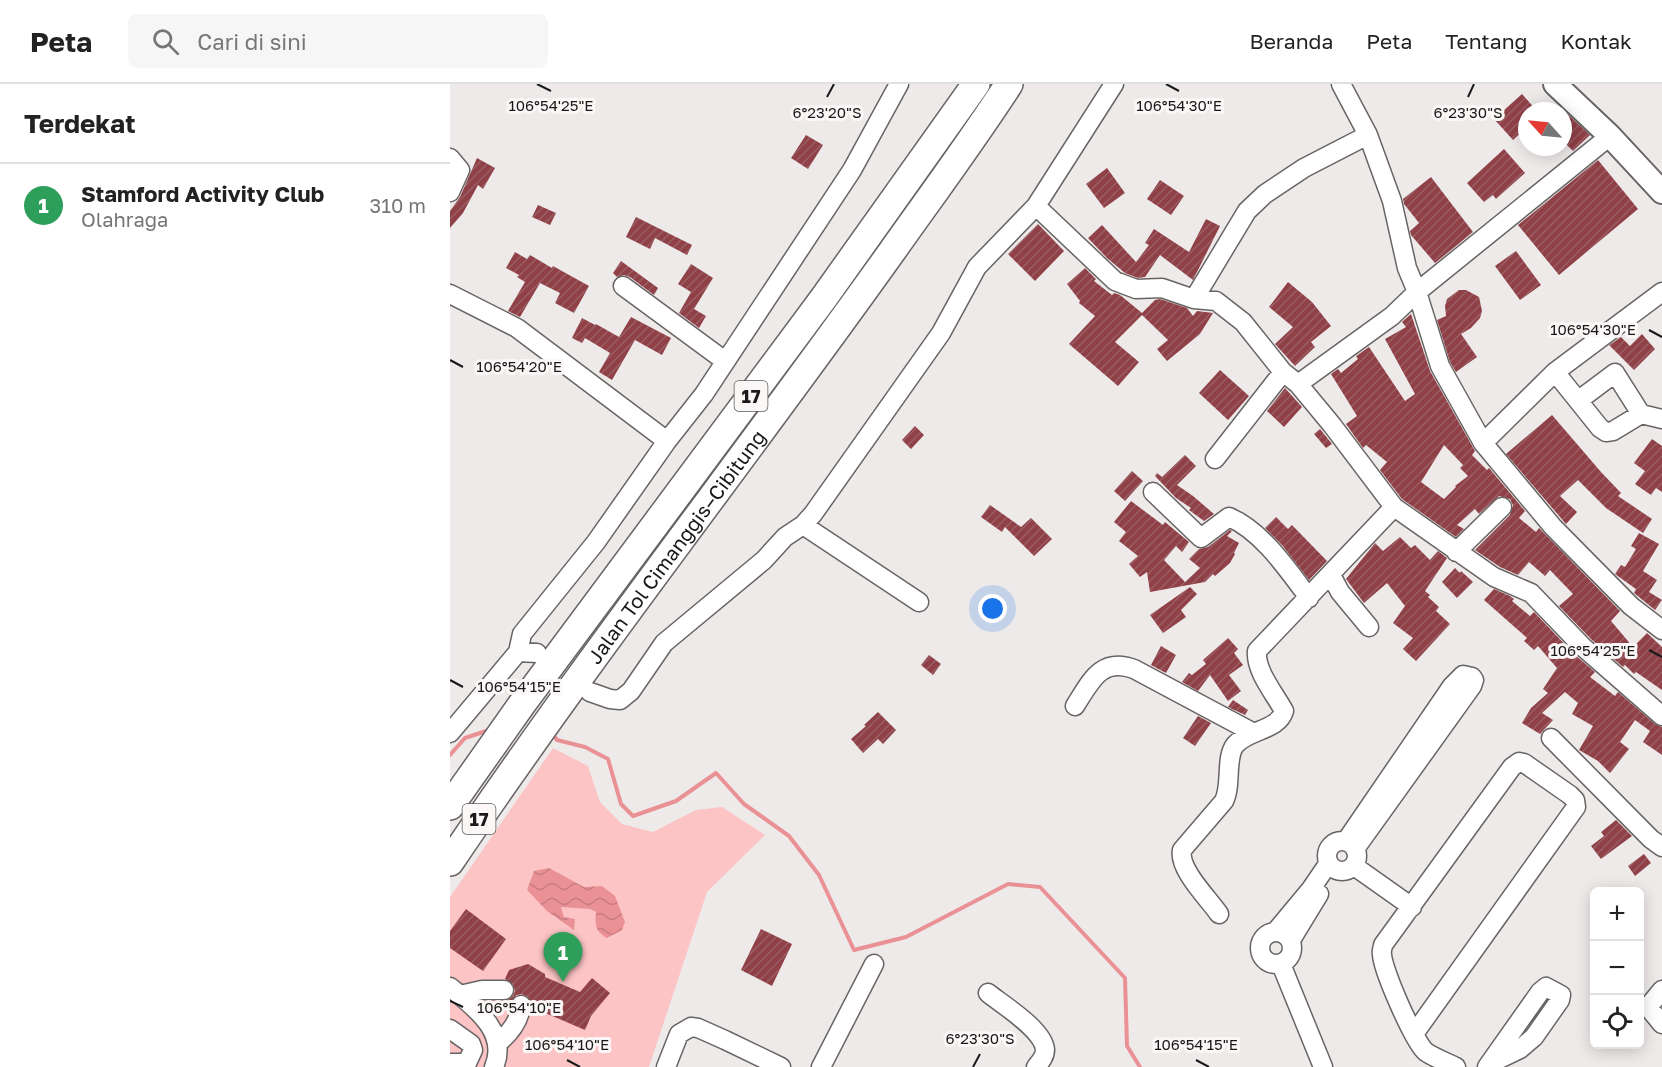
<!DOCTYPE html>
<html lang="id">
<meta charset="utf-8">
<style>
:root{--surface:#fff;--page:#f6f6f6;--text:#222;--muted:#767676;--line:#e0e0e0;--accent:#d93025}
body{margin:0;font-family:"Golos Text",sans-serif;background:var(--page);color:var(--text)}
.controls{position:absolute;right:18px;bottom:18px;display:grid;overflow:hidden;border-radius:9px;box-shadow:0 3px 15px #0003}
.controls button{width:54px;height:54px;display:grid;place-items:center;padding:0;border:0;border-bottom:2px solid var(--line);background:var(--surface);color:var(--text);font:30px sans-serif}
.compass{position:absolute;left:1068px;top:18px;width:54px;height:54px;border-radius:50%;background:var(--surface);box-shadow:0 3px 15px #0003;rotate:297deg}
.you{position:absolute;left:543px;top:525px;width:21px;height:21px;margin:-15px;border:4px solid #fff;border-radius:50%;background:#1a73e8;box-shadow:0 0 0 9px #1a73e833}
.badge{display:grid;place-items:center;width:39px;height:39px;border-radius:50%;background:var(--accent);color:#fff;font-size:20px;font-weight:700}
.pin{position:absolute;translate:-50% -50px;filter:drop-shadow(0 2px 3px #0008)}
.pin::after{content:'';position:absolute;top:32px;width:21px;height:18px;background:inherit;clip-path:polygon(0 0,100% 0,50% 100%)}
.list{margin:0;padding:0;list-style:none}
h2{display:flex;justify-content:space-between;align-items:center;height:78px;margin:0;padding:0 24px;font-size:26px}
h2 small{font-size:20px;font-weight:400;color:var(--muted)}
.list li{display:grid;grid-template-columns:39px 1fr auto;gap:18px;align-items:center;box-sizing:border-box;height:84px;padding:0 24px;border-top:2px solid var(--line)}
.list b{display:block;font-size:22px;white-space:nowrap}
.list p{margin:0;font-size:20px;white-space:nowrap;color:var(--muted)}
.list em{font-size:20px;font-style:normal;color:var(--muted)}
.icon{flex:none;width:33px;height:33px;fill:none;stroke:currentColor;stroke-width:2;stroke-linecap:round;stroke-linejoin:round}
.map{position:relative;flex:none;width:1212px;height:983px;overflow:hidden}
header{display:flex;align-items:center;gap:36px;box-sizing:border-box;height:84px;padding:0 30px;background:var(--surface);border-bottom:2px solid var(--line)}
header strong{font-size:28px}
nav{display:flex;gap:33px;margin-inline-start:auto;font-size:21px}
.search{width:420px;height:54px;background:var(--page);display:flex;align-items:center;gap:15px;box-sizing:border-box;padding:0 21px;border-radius:9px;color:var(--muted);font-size:22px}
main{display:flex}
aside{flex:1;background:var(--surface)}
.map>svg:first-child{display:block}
</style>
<header>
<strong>Peta</strong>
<div class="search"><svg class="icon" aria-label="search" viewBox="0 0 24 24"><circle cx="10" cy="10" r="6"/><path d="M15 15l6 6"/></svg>Cari di sini</div>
<nav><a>Beranda</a><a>Peta</a><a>Tentang</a><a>Kontak</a></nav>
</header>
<main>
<aside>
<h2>Terdekat<small></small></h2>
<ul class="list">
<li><span class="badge" style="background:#2e9e5b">1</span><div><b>Stamford Activity Club</b><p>Olahraga</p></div><em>310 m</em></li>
</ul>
</aside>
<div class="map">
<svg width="1212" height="983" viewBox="0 0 1212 983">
<defs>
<pattern id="water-waves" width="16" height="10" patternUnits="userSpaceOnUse" patternTransform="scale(1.5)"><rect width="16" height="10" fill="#ea9196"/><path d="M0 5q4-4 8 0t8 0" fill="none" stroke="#c87c81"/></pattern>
<pattern id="building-hatch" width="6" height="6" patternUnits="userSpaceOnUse" patternTransform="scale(1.5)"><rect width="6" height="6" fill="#904047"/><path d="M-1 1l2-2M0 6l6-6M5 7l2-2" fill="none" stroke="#9a5e64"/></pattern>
</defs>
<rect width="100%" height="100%" fill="#eeeaea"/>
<path fill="#fdc4c6" d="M103,664L138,682L150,718L172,740L203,748L246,726L272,723L315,751L257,808L199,983H0V813Z"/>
<path fill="url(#water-waves)" d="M99,784L134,803L152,802L165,812L175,838L172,846L157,854C145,847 145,841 146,828L140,825L111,823L114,833L125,835L124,846L97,827L77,806L84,787Z"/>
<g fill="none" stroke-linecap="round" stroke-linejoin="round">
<path stroke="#ea9196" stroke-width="4" d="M102,649L107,656L135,663L158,675L171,720L183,732L226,717L266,689L294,720L339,752L369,791L404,866L456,853L558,800L590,803L675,894L677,962L690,983
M0,671L15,654L39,646"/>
</g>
<path fill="url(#building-hatch)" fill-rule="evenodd" d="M1072,10L1087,27H1077V43L1063,56L1044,35Z
M1113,26L1140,51L1123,67L1113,57Z
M356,51L373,61L358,85L341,74Z
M1054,65L1075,89L1046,115L1043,111L1034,118L1017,99Z
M27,74L45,84L33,105L28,101L13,129L0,144V127L10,113Z
M1148,76L1188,125L1109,191L1068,141Z
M657,84L675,109L654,124L636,100Z
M981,93L1023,148L985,179L961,151L960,147L969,139L954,120L953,115Z
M710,96L734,112L721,131L697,115Z
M88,121L106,129L100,141L82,133Z
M186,133L242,161L237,171L205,154L200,165L176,153Z
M756,135L770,142L743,196L710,171L695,193L688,194L675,189L657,174L638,154L652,141L686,178L699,161L695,159L704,145L739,168Z
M588,140L614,167L585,197L558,170Z
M1066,167L1091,201L1070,216L1045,182Z
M65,168L77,175L80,171L102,184L103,182L139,202L124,229L105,219L110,209L90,199L70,233L58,227L75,198L67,193L69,191L56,184Z
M171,177L208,204L204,211L180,193L174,191L167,193L163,189Z
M241,180L263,194L244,225L256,232L249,244L229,229L241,208L228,200Z
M635,184L646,195L644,197L662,211L664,209L670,211L692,229L705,216L710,215L737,224L743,232L747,227L763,229L750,250L717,277L707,265L718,256L692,231L665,258L689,278L668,302L619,260L645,232L629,219L630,217L617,200Z
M838,198L862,218L881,242L861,258L865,263L845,282L825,260L843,243L819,223Z
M1009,206H1016L1029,213L1032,227L1030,234L1021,244L1011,250L1027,273L1006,288L1000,278L987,236L996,232L995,222L997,215Z
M961,230L980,287L1025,367L1022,371L1037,386L1039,384L1075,427L1069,434L1086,448L1089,444L1170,527L1161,537L1183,563L1197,549L1212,563V606L1186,588L1184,590L1175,581L1173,583L1141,555L1109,522L1123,510L1100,486L1095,492L1079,478L1068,491L1050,483L1025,466L1060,431L1063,421L1060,415L1049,412L1029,430L1025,425L1007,441L1014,445L1006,453L952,415L930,386L937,378L916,361L913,364L896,340L907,332L881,290L888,285L891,289L908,275L906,272L919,263L955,317L965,310L935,255L956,243L952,238ZM994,361L1013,381L1010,384L1018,392L1005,402L1006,403L994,415L971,398Z
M181,233L221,254L212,271L185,256L162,296L149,288L160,269L135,254L132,259L122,254L132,234L145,241L146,240L169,253Z
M1192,250L1205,265L1184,286L1159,261L1171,253L1180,262Z
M770,286L799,312L778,336L749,309Z
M835,304L852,323L834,343L817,327Z
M1102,331L1151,388L1171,409L1168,412L1202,435L1193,449L1156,424L1128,396L1110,412L1127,428L1116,440L1056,370Z
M465,342L474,351L461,365L452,356Z
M870,345L882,360L876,364L864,350Z
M1202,355L1212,362V408L1206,404L1201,411L1185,400L1195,387L1184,379Z
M735,371L746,382L727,401L743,412L764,430L754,437L739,426L741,424L726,414L705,392L707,389L712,393Z
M682,387L693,397L675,417L664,407Z
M681,417L713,441L715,438L739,458L732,468L726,462L714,476L735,498L750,484L739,475L749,465L758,463L780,446L782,447L777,452L789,459L784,469L785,470L780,479L765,492L763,490L755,498L700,508L697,488L690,493L679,480L688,472L669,457L676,448L664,438Z
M540,421L571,443L581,434L602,455L584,472L555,443L552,448L531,433Z
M826,433L838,445L842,441L877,477L859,496L832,461L815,444Z
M1189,449L1209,460L1193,487L1207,496L1199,508L1212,516L1205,526L1184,509L1186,505L1165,490L1171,481L1175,483L1186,465L1181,462Z
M950,453L961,464L965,461L980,476L988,467L997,474L975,507L980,511L978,513L989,523L986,527L1000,540L966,577L953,565L963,554L943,539L955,522L937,499L914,519L896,495L925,459L933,467Z
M1005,484L1010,489L1011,487L1023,498L1007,514L992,498Z
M740,503L747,510L731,526L736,533L713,549L700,531Z
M1044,505L1060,512L1064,515L1062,517L1080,532L1084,528L1125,571L1145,588L1140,593L1165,612L1168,608L1205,640L1212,643V671L1193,658L1200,647L1185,636L1170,658L1179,665L1160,689L1148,677L1129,666L1143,642L1122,630L1128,619L1115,608L1092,629L1103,636L1090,650L1072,639L1081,624L1098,609L1093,605L1107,584L1088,562L1084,566L1074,557L1077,554L1034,516Z
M778,554L788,565L784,569L793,581L779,591L791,607L778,617L760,591L748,607L732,598L739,589L742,591L756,580L753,576Z
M711,562L726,571L716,589L701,581Z
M479,571L491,580L483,591L471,581Z
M783,616L798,626L795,631L778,623Z
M428,628L446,646L433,660L428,655L413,669L401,655L416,642L414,641Z
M748,632L761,639L745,662L733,654Z
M1166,736L1182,752L1151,775L1141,762L1154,752L1151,748Z
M1194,770L1201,779L1185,792L1178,782Z
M16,825L56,855L33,887L0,864V847Z
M311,845L342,860L322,902L291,886Z
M78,880L95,890V893L130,908L142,894L160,909L141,932L135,946L93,928L97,918L82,920L78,913L72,910L66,911L60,919L57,917L63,912L65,907L63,900L55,895L59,886Z"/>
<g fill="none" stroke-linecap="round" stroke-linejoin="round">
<g stroke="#686464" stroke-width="21">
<path id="minor" d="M918,51L942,117L957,184L967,208L990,282L1033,359L1103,443L1181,522L1212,546
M0,74L10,86L0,108
M586,122L665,197L686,205L712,204L744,215L766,217L793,238L833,288L848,300L882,341L944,423L1044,493L1081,509L1133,563L1212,632
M173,202L275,277
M0,210L67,244L217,357
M744,215L797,127L815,110L854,84L918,51L891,0
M1105,288L1150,344L1156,348L1163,347L1191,330
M848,300L942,232L967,208L1160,52
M1129,316L1165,289L1191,330L1212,335
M1033,359L1105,288L1212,208
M765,375L833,288
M703,408L751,454L779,433C812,447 838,486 859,514
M353,441L469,518
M1006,468L1052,423
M881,491L890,508L919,543
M68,568L87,569
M140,608L160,615L170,616L181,607L214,559L314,476L335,453L353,441L363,430L491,249L527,183L586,122L664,0
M625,622C641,597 651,573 684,585L802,648
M0,649L68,568L72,550L146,458L217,357L254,310L402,86L449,0
M1101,654L1201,755L1212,763
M877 772a15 15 0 1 1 30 0a15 15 0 1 1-30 0Z
M896,757L1002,602L1013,591L1022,593L1024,596L1022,602L905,765
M904,782L962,823
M769,830C758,814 728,785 732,766L774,717C782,701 775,674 785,661C799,645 828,647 834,627C825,610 805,587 807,567L944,423
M826,847L861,805L878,780
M810 864a16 16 0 1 1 32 0a16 16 0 1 1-32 0Z
M841,856L869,810
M831,880L873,983
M0,903C24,923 59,948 44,983
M1212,906L1198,923L1212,940
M538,909C553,921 594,946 595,966C595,973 590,978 586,983
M10,911L32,906H54
M0,945L21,960L23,966L17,979H0
M964,950L1126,723L1125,716L1120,711L1074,679L1069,678L1062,683L933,861C933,862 931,869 932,870C932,885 965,960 976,968C985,974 996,978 1006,983
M48,959C60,949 70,937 71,921
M216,983L229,950L241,943L248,944L275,956L331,983
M371,983L424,880
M1037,983L1090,908L1096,903L1111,911L1110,916L1084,953L1070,965L1039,980"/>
</g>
<g stroke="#686464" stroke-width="26">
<path id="major" d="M1105,0L1160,52L1212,108"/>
</g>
<g stroke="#686464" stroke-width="30">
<g id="highway">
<path d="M0,722L72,620L373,215L526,0"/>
<path id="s1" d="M0,778C141,569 297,371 443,166C482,111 522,57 559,0"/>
</g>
</g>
<use href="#minor" stroke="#fff" stroke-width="18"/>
<use href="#major" stroke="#fff" stroke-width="22"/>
<use href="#highway" stroke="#fff" stroke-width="27"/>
</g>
<path fill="none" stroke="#1a1919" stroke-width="2" d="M87,0L101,7M716,0L729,7M377,13L384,0M1018,13L1024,0M1199,246L1212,253M0,276L13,283M1199,566L1212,573M0,596L13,603M0,917L13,923M117,976L130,983M746,976L759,983M523,983L530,970"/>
<g text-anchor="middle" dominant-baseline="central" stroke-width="6" stroke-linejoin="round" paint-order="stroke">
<g fill="#fcf7f7" stroke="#5e5c5c" stroke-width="1.5">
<rect x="284.5" y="297" width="33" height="30" rx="4.5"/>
<rect x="12.5" y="720" width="33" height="30" rx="4.5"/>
</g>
<g font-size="18" font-weight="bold" fill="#1a1919">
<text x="301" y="312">17</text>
<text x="29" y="735">17</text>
</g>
<g font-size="20" fill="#1a1919" stroke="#fcf7f7">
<text stroke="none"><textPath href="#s1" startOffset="388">Jalan Tol Cimanggis–Cibitung</textPath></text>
</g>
</g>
<g font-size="15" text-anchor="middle" fill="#1a1919" stroke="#fcf7f7" stroke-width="6" stroke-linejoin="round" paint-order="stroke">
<text x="101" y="27">106°54'25"E</text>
<text x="729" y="27">106°54'30"E</text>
<text x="377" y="34">6°23'20"S</text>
<text x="1018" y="34">6°23'30"S</text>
<text x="1143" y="251">106°54'30"E</text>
<text x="69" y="288">106°54'20"E</text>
<text x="1143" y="572">106°54'25"E</text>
<text x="69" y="608">106°54'15"E</text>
<text x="69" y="929">106°54'10"E</text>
<text x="530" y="960">6°23'30"S</text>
<text x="117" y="966">106°54'10"E</text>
<text x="746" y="966">106°54'15"E</text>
</g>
</svg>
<div class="controls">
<button>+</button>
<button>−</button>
<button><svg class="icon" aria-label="locate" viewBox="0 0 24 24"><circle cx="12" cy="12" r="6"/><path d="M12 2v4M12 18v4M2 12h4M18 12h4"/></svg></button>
</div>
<svg class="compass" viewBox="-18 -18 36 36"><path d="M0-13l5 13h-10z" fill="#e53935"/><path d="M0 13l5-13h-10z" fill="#767676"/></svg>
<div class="you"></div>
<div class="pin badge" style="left:113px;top:898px;background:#2e9e5b">1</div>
</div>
</main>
